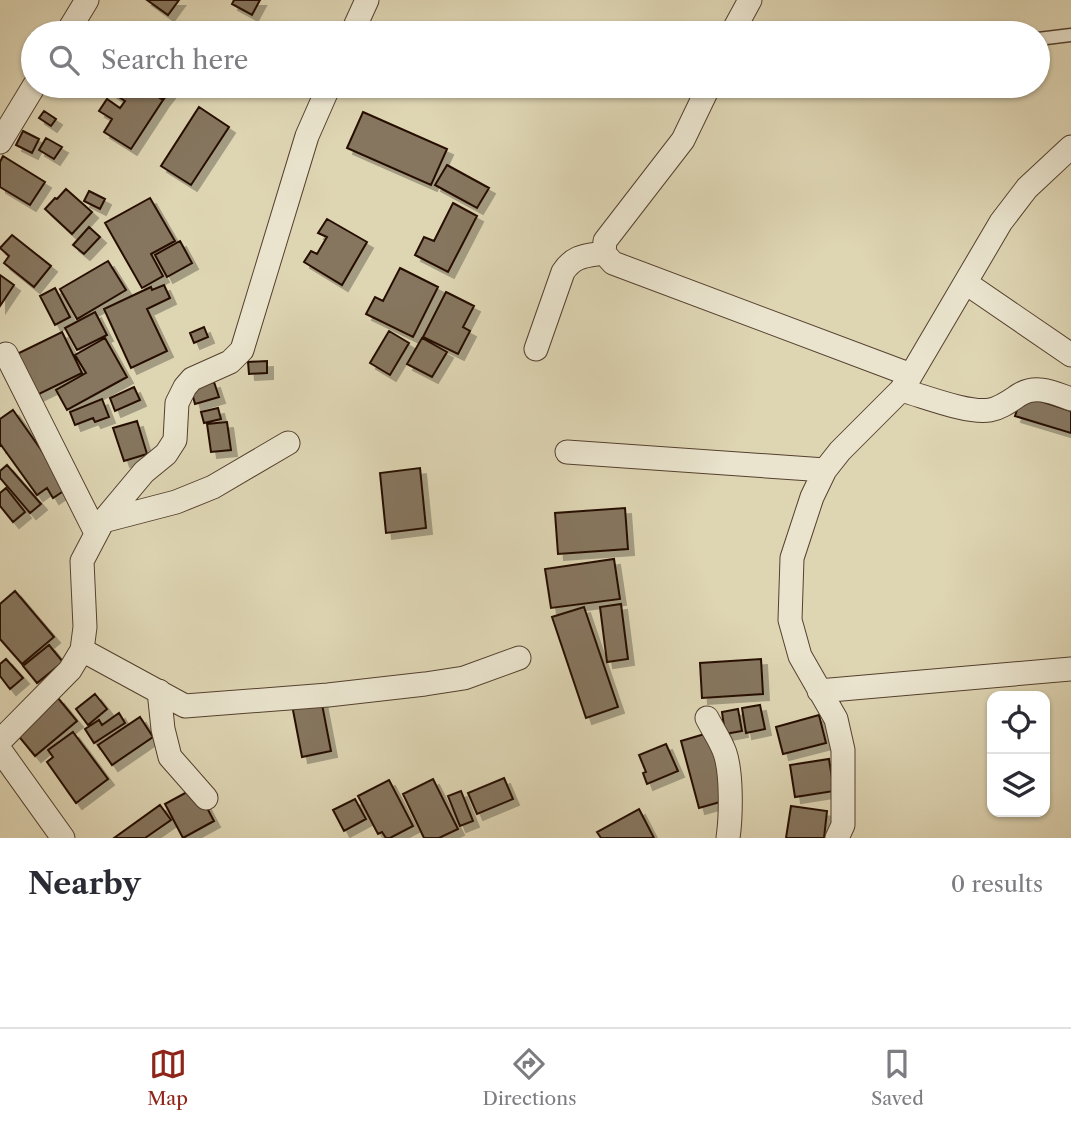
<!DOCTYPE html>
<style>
:root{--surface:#fff;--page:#f7f7f7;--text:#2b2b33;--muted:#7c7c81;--line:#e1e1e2;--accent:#8f2418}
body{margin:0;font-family:"Libre Caslon Text",serif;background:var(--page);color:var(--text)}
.controls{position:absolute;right:21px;bottom:21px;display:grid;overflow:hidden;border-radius:14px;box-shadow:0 2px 5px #0004}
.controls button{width:63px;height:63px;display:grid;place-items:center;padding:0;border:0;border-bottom:2px solid var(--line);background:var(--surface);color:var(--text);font:35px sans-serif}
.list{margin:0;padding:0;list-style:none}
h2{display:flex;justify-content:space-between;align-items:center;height:91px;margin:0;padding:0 28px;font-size:30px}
h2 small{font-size:23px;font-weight:400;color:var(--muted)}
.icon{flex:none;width:38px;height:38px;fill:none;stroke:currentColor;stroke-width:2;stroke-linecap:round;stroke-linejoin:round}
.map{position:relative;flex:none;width:1071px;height:838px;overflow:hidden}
.search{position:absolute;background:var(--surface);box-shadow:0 2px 5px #0004;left:21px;right:21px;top:21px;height:77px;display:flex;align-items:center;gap:18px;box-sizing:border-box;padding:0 24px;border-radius:38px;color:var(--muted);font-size:26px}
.sheet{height:189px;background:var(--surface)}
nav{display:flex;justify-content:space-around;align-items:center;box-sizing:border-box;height:98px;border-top:2px solid var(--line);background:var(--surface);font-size:19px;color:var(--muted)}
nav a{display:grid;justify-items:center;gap:4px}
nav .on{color:var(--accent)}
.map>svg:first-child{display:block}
</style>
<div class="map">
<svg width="1071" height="838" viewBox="0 0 1071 838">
<defs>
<filter id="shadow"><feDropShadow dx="6" dy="6" stdDeviation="0" flood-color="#0004"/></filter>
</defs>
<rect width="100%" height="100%" fill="#ded5b3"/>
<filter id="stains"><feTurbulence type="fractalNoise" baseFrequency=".00286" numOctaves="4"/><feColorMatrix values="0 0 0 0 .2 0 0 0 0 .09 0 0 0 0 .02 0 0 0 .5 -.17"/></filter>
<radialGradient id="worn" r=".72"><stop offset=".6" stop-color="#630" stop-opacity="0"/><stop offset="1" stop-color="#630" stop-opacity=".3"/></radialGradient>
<path fill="#86765e" stroke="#260f01" stroke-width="2" filter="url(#shadow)" d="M147,0H179L168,15Z
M234,0H260L252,15L232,4Z
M115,86H140L163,100L131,149L104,132L112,119L99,111L107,99L120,108L125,101L111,92Z
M159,86H174L164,99L154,92Z
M199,107L229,127L191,185L161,166Z
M44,111L56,119L51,126L39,118Z
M363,112L447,149L431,185L347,148Z
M23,131L39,139L32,153L16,145Z
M46,138L62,147L54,159L39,150Z
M3,156L45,182L30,205L0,187V162Z
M447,165L489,188L477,208L435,185Z
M66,189L92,212L72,234L45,209L55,198L57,199Z
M89,191L105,199L100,209L84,201Z
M150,198L175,241L151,254L163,276L142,288L105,223Z
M453,203L477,216L448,272L415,255L424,237L434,241Z
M327,219L367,242L342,285L304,262L311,251L317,254L327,237L318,233Z
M89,227L100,237L84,254L73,245Z
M12,235L51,266L34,287L4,263L9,256L0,248Z
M180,241L192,263L167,277L155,255Z
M108,261L126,290L77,319L60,289Z
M400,268L438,287L413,337L366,314L375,297L383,301Z
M0,275L14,285L0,306Z
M164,285L170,298L147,309L167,351L131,368L104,309L151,287L152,290Z
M55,288L70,317L55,325L40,296Z
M446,292L474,306L463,327L470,331L458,354L423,337Z
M95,312L107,335L77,350L65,328Z
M204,327L208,337L194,343L190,333Z
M389,331L409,343L390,375L370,363Z
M62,332L82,373L37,395L17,354Z
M105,338L127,377L67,410L56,390L86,373L75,355Z
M422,338L447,352L432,377L407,364Z
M267,361V373L249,374L248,362Z
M214,382L219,397L195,404L191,389Z
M134,387L140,400L115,411L110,398Z
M1022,395L1071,411V433L1015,416Z
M102,399L109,417L95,422L93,418L75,425L70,412Z
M218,408L221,419L204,423L201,412Z
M13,410L68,488L53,498L47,488L37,495L1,445L0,446V419Z
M137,421L147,454L124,461L113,428Z
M227,422L231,450L211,452L207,424Z
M7,465L41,504L30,513L0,478V471Z
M420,468L426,528L386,533L380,473Z
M6,488L25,512L13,522L0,506V493Z
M625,508L628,549L558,554L555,513Z
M614,559L620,599L551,608L545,569Z
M15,591L54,637L22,664L0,639V604Z
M621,604L628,659L607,662L600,607Z
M584,607L618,707L586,718L552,617Z
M49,645L63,662L37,683L23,666Z
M6,659L23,678L10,689L0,676V664Z
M761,659L763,694L702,698L700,663Z
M95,694L107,709L88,725L76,709Z
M58,698L77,721L35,756L16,733Z
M321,699L331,751L302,757L292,705Z
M760,705L765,729L746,733L742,708Z
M738,709L742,731L725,734L722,712Z
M119,713L125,723L94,743L85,729L99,720L102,725Z
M819,715L826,743L783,754L776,727Z
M140,717L153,737L112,765L98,745Z
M73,732L108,779L76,803L47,762L53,757L48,750Z
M708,733L727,800L699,808L681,741Z
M666,744L678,771L647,784L643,773L646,772L639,755Z
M829,759L834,791L795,797L790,765Z
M504,778L513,799L477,814L468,793Z
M433,779L458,829L439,838H424L403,794Z
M389,780L413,826L390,838H386L382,832L378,834L358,796Z
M196,787L214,821L183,838L165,804Z
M461,791L473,821L460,826L448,796Z
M355,799L366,819L344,831L333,810Z
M160,805L171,820L145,838H114Z
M791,806L827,811L824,838H786Z
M639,809L654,838H601L597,832Z"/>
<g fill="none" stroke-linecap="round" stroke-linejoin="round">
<g stroke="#54402e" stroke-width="15">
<path id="lane" d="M1038,39L1071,35"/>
</g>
<g stroke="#54402e" stroke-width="25">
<path id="street" d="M67,33L87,0
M352,33L367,0
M732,33L750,0
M709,86L683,140L605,241L604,253L613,263L911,375
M0,142L34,86
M966,283L1071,355
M536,349L563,272C574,255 586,256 604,253
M6,354L96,533
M901,390C924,396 968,414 990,410C1001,408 1010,401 1019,395C1037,384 1054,393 1071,399
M567,452L825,470
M103,521L176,502L213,487L288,443
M82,650L185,706L328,695L425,684L464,678L519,658
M159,691L163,729L170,757L206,798
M819,691L1071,669
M707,718C713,730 721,741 725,753C732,774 731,817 728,838
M0,741L70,670L82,650L85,627L82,561L103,521L144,472L166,454L175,440L177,403L185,387L192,379L230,362L242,350L307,136L329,86
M0,750L63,838
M837,838L843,825V750L836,719L800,656L790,620L792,558L812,497L825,470L840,451L901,390L911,375L1001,222L1027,188L1071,147"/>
</g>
<use href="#lane" stroke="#eae4ce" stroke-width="12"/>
<use href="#street" stroke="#eae4ce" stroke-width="23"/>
</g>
<rect width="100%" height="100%" filter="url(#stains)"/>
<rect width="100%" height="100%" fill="url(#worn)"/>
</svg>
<div class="controls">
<button><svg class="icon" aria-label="locate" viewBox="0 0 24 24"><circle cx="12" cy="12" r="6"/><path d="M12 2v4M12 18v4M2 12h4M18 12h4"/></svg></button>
<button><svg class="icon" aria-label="layers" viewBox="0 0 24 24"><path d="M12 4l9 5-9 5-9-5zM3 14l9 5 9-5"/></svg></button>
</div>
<div class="search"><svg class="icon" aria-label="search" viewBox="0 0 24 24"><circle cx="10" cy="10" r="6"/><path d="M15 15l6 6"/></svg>Search here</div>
</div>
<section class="sheet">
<h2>Nearby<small>0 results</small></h2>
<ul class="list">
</ul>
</section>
<nav>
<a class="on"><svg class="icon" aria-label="map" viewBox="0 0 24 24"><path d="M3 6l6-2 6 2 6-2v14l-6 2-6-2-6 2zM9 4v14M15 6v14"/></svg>Map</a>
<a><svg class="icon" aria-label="directions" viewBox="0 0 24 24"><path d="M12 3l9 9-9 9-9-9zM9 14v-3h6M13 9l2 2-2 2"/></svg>Directions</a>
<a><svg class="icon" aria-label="saved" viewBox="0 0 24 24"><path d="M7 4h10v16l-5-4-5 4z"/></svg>Saved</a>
</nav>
